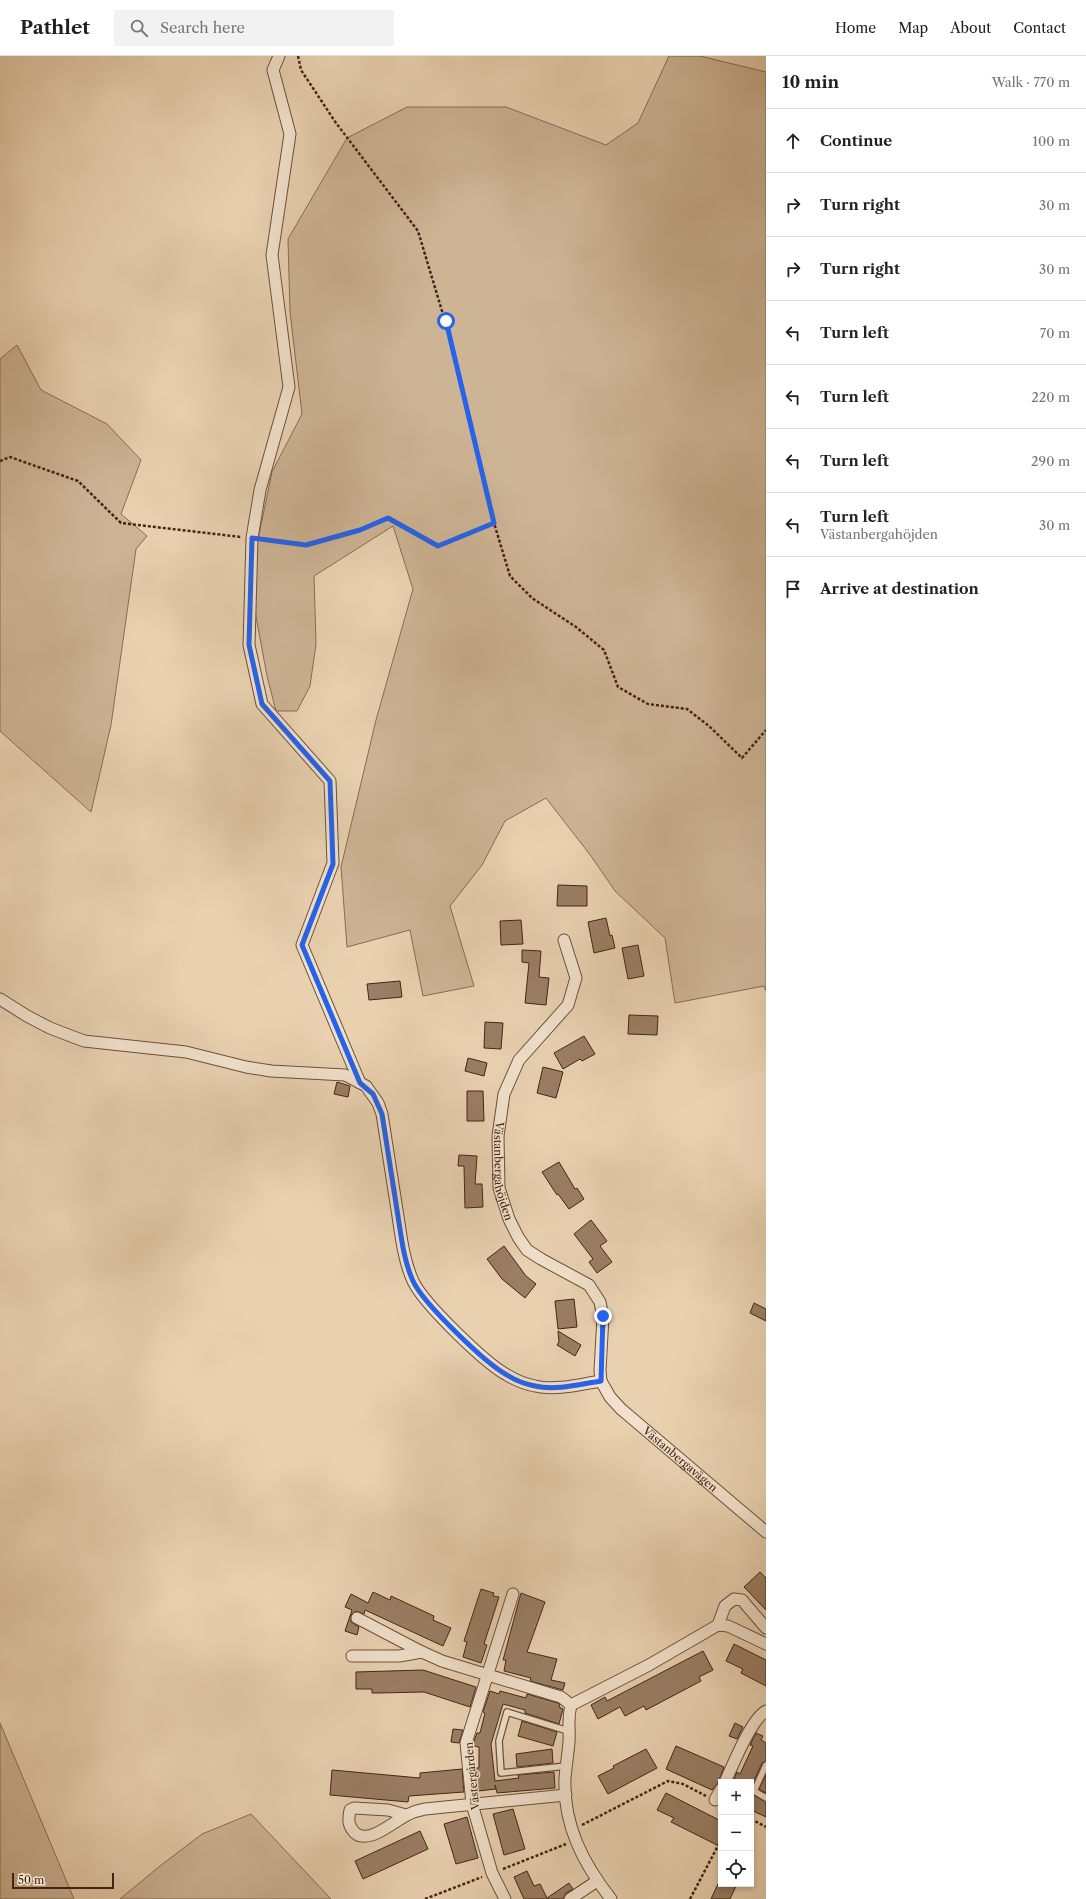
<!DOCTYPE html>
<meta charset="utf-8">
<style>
:root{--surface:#fff;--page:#f2f2f2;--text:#202124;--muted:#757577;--line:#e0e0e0}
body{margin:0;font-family:"Libre Caslon Text",serif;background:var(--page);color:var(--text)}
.controls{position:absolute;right:12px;bottom:12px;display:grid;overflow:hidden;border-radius:0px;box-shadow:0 2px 6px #0003}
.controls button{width:36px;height:36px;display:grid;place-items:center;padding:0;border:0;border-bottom:1px solid var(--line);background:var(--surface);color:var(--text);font:20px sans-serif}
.scale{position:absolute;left:12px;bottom:10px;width:102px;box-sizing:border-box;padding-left:4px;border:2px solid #442513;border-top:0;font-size:11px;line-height:14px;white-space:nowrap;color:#442513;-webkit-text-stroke:3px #f1e1cc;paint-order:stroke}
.stop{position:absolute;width:12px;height:12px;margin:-9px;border:3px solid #2563eb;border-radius:50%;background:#fff}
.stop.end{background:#2563eb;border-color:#fff;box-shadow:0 1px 4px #0008}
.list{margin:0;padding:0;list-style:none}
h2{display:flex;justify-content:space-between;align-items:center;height:52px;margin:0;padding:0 16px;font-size:17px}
h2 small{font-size:13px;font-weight:400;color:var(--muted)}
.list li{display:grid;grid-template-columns:26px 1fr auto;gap:12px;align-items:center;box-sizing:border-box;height:64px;padding:0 16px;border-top:1px solid var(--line)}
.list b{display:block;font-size:15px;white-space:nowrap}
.list p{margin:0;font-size:13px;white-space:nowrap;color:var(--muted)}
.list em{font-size:13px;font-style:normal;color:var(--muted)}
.icon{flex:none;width:22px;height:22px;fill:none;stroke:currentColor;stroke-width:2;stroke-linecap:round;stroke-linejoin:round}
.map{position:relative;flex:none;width:766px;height:1843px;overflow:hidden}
header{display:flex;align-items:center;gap:24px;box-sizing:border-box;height:56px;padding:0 20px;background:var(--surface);border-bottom:1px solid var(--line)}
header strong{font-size:19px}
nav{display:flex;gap:22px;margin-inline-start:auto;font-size:14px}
.search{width:280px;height:36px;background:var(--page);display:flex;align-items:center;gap:10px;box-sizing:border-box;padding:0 14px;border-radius:0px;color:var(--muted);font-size:15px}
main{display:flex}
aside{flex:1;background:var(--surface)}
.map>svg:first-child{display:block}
</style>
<header>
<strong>Pathlet</strong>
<div class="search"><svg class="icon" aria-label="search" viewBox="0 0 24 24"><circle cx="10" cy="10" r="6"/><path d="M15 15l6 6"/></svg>Search here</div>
<nav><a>Home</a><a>Map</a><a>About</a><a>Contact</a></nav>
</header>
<main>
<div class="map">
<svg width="766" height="1843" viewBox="0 0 766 1843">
<rect width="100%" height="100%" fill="#e9d1b0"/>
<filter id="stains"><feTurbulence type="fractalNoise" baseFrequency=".005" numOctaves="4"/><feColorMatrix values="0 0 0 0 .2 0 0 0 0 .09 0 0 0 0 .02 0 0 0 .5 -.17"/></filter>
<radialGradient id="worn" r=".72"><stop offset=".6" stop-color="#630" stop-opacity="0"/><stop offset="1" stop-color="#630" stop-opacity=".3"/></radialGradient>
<path fill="#cdb495" stroke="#886c54" d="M669,0H700L766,16V935L764,930L675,947L665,882L615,835L591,800L546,742L505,765L482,809L450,850L474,930L423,940L410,874L347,891L341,811L376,664L413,533L393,470L314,520L316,588L310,630L297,655H276L267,620L255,555V498L272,416L302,358L290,256L288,183L347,82L407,51H506L606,89L638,67Z
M17,289L41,334L107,368L141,404L121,458L147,480L136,493L111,669L91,756L0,675V303Z
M0,1667L74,1843H0Z
M251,1758L331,1843H120L160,1810L202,1778Z"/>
<path fill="#9a7e65" stroke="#442513" d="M558,829L587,830V850H557Z
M606,862L610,880L612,879L615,892L594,897L588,866Z
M521,864L523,888L501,889L500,865Z
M638,889L644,920L628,923L622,892Z
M522,894L541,895L539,921L549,922L546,949L525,947L529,907L522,906Z
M400,925L402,941L369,944L367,928Z
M629,959L658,960L657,979L628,978Z
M485,966L503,967L501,993L484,992Z
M584,980L595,998L582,1005L580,1003L563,1013L554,997Z
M468,1002L487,1007L484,1020L465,1015Z
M543,1011L563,1016L556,1042L537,1037Z
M337,1026L350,1030L348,1041L334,1038Z
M467,1035H483L484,1065H467Z
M459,1099L477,1100L475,1128H482L483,1151L465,1152L464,1110H458Z
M559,1106L575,1133L577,1132L584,1143L569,1153L558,1138L557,1139L542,1116Z
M591,1164L607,1185L600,1190L612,1206L597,1217L589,1206L593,1203L574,1178Z
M504,1190L526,1220L536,1228L525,1242L502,1223L487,1203Z
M574,1243L577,1271L558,1273L555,1245Z
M754,1247L766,1253V1265L750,1257Z
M558,1275L581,1289L575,1300L557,1289L559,1286Z
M760,1516L766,1522V1554L744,1531Z
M481,1533L494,1537L493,1540L499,1541L484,1588L487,1589L481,1607L463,1601L467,1586L464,1585Z
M373,1536L390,1544L391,1540L434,1560L433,1564L451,1572L443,1590L365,1554L364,1558L356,1555L351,1559V1566L359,1571L357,1579L345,1575L352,1554L345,1551L351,1538L368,1547Z
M521,1537L545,1546L527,1596L557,1603L551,1624L565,1627L563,1634L530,1625L531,1622L504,1615L506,1604H503Z
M734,1588L766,1604V1630L741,1617L743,1613L726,1605Z
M703,1595L713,1614L699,1621L701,1625L646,1654L644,1650L625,1660L620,1651L598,1663L591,1649L605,1641L607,1645Z
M423,1614L476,1631L470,1651L424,1636L378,1637H372V1633H356V1616Z
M490,1635L499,1638L500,1635L526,1642L527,1638L558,1647L560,1649L559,1651L563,1653L559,1668L525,1657V1654L503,1648L491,1688L495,1725L519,1722L518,1719L554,1716L555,1732L497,1737L495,1729L496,1733L478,1735L476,1712H479V1691L473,1690V1688L477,1677H480L485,1657L483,1656Z
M522,1665L557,1676L553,1690L518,1680Z
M735,1667L743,1671L737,1683L729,1680Z
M453,1673L463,1674L459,1687L451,1686Z
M756,1677L763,1680L761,1684L766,1687V1705L762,1707L751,1731V1726H733L737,1716L740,1718L753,1690L750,1689Z
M676,1690L724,1711L718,1727L712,1734L666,1713Z
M552,1693L553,1707L517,1711L516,1698Z
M646,1693L657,1712L608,1738L598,1720L614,1712L613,1710Z
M462,1713L464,1736L409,1740L408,1746L330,1739L332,1714L420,1722V1717Z
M766,1719V1737L759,1733Z
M666,1737L721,1765V1791L671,1766L674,1762L657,1754Z
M751,1738L766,1746V1761L751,1754Z
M513,1753L525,1793L504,1799L493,1758Z
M467,1761L478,1802L456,1808L444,1768Z
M420,1775L428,1793L363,1823L355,1805Z
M527,1815L534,1830L540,1828L547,1842L569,1827L573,1833L566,1837L563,1843H524L514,1821Z
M718,1828H737L730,1843H711Z"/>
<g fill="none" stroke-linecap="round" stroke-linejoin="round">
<g stroke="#6d503a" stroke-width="8">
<path id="lane" d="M766,1709L754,1735L766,1742
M566,1710L501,1717L499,1685L507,1656L568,1675"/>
</g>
<g stroke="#6d503a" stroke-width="13">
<g id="street">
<path d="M279,0L273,14L290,78L272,199L289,331L260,434L252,482L249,589L262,648L330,725L333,807L302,889L360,1027"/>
<path id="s1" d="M564,884L576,922L568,949L519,1004L504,1038L498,1080L499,1132L509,1163L518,1181L527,1194L541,1203L589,1229L600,1246L603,1261L600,1314L601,1325L610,1341L621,1353L766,1476"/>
<path d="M0,943L27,960L50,972L84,985L186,996L246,1011L271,1015L345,1019L366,1030L378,1047L382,1058C387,1090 392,1122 397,1154C401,1178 403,1203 413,1225C423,1247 485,1307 507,1319C515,1324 525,1328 535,1330C556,1335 581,1328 601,1325"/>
<path d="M357,1562L422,1596L442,1605L554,1639L561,1641L571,1649L649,1609L718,1569L725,1550L734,1543L742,1544L766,1572"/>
<path d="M718,1569L728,1570L766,1588"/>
<path d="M352,1600H399L422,1596"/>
<path d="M571,1649C567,1665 570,1671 569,1686C568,1698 566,1710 565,1722C563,1769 583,1807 611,1843"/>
<path d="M725,1726C733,1709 751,1663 766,1655"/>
<path d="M715,1744L721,1733"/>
<path d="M406,1759L388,1754L354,1752L350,1754C348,1764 348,1770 355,1777C369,1789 394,1765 407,1759C413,1756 419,1754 425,1753L566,1739"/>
<path d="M505,1843L492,1817L472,1748L466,1687L513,1538"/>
<path d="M570,1843L597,1825"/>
</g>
</g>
<path stroke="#442513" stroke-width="2.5" stroke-dasharray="3 2" stroke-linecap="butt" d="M298,0L301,14L336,67L418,175L445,265L494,467
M0,405L10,401L78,425L121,467L241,481
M264,484L306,489L360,474L388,461L438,490L494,467L510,520L532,542L576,571L604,594L618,631L648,648L687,653L709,670L742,702L766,674
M751,1763L766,1771
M582,1769L668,1725L683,1728L706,1740
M503,1813L566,1788
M425,1843L482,1821
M690,1843L721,1784"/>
<use href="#lane" stroke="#f1e1cc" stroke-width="5.5"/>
<use href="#street" stroke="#f1e1cc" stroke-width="11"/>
</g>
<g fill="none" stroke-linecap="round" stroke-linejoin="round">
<path stroke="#2563eb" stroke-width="5" d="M446,265L494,467L438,490L388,462L360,474L306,489L252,482L249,589L262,648L330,725L333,808L302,889L360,1027L373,1038L382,1058C387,1090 392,1122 397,1154C401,1178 403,1203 413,1225C423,1247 485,1307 507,1319C515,1324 525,1328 535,1330C556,1335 581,1328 601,1325L603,1260"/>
</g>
<g text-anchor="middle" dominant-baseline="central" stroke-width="3" stroke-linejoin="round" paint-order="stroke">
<g font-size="11" fill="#442513" stroke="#f1e1cc">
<text stroke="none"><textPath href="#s1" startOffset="257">Västanbergahöjden</textPath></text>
<text stroke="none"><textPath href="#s1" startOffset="625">Västanbergavägen</textPath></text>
<text transform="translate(472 1720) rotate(-96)">Västergården</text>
</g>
</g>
<rect width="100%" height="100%" filter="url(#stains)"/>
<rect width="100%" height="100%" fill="url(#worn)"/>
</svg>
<div class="controls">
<button>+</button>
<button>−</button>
<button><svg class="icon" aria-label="locate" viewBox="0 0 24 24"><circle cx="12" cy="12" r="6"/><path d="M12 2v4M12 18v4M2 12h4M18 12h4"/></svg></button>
</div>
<div class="scale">50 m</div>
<div class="stop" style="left:446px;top:265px"></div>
<div class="stop end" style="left:603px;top:1260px"></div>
</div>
<aside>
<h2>10 min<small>Walk · 770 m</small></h2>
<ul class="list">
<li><svg class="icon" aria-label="ahead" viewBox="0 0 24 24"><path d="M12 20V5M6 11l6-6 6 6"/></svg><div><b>Continue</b></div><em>100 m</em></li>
<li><svg class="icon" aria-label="right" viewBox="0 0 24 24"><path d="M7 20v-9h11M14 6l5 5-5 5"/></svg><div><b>Turn right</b></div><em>30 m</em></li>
<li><svg class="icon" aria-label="right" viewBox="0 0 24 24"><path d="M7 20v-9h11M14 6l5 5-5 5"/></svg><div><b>Turn right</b></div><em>30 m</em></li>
<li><svg class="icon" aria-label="left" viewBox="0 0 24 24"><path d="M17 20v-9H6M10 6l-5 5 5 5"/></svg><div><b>Turn left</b></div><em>70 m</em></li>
<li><svg class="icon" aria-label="left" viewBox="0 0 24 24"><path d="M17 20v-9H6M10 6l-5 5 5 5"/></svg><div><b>Turn left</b></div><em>220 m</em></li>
<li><svg class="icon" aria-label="left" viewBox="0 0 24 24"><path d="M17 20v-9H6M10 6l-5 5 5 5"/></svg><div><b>Turn left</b></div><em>290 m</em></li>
<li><svg class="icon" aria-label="left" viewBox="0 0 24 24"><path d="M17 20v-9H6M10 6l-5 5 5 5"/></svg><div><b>Turn left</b><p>Västanbergahöjden</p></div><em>30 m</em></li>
<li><svg class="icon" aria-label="arrive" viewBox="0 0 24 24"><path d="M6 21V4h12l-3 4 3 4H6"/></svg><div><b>Arrive at destination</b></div></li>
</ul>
</aside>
</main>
